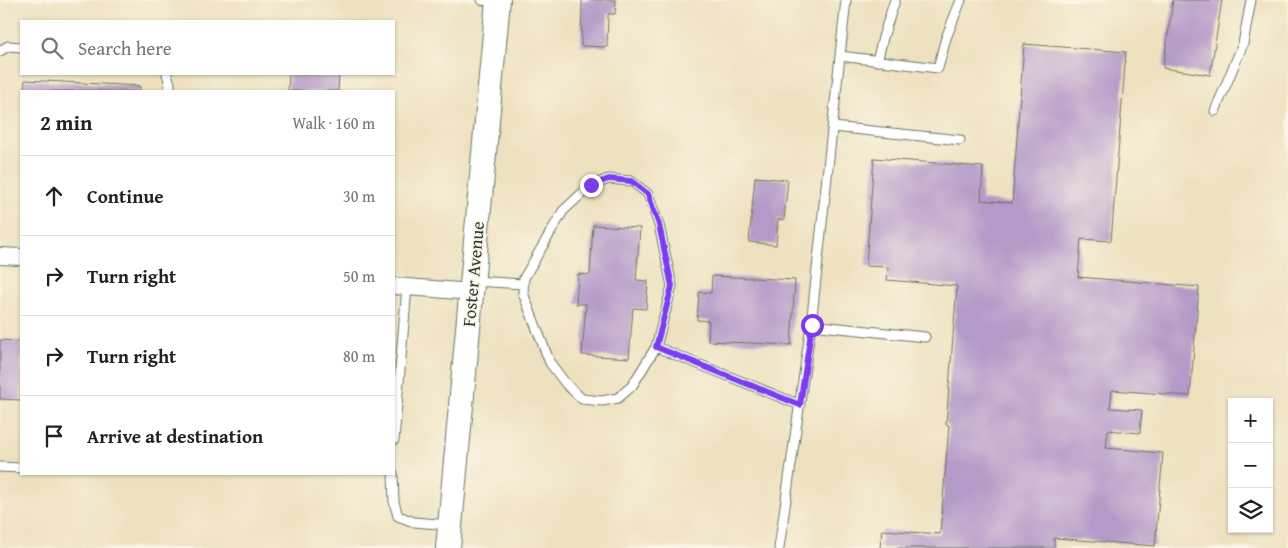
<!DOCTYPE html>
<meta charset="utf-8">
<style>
:root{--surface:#fff;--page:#f6f6f6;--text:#202124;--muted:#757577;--line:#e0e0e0}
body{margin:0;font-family:"Gentium Book Plus",serif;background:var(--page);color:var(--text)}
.controls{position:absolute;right:15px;bottom:15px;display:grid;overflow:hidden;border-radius:0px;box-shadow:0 1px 4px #0004}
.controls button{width:45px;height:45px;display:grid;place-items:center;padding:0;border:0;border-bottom:1px solid var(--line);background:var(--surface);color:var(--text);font:25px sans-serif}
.stop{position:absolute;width:15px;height:15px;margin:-11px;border:4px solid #7c3aed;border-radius:50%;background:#fff}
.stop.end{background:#7c3aed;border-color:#fff;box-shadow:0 1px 5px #0008}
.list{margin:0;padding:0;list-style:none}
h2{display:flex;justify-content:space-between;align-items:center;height:65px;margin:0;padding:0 20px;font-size:21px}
h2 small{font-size:16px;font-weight:400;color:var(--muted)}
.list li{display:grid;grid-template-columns:32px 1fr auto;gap:15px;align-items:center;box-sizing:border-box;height:80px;padding:0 20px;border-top:1px solid var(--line)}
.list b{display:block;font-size:19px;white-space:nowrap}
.list em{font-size:16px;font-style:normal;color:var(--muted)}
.icon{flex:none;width:28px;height:28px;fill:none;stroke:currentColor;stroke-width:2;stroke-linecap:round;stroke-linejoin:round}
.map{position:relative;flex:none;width:1288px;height:548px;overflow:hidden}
.search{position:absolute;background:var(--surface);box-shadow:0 1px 4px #0004;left:20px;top:20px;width:375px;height:55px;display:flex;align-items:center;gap:12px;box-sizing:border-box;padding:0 18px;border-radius:0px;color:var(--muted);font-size:19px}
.panel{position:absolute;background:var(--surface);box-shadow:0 1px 4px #0004;left:20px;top:90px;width:375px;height:385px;border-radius:0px}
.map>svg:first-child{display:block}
</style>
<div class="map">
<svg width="1288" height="548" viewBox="0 0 1288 548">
<rect width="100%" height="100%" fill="#fcf5e5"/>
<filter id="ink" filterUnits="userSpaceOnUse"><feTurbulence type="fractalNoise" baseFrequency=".02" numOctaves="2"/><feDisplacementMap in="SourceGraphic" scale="10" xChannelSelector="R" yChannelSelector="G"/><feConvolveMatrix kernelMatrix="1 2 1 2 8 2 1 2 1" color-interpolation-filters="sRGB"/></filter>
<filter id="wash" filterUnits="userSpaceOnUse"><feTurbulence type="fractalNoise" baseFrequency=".0096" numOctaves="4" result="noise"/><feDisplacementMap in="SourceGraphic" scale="20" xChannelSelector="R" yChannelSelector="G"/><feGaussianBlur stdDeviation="1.12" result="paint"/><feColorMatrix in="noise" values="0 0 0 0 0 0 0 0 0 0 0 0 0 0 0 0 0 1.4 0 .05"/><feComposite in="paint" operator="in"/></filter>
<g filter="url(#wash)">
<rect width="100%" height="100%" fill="#ede1bf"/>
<g id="blocks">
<path fill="#b39ac8" d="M582,0H616L615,14H608L607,47L581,46Z
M1173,0H1222L1210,75L1163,68Z
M1024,44L1126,52L1111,241L1081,239L1078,277L1199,287L1190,396L1112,390L1110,408L1142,410L1140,433L1108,430L1106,448L1163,453L1155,546L1054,538V548H880L882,530L940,534L949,425H946L957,286L887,280L888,267L866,266L874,158L983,167L981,200L1012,203Z
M289,74H339L338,91H288Z
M25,80L140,86V91H24Z
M755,177L788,180L784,220L778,219L776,245L749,242Z
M593,225L640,228L636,280L648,281L646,309L633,308L629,358L582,355L586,304H576L578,274L590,275Z
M712,276L795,280L791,345L708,341L709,321L697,320L699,292L711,293Z
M0,340L21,341V400L0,399Z"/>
</g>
</g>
<g filter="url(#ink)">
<use href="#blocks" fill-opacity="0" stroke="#677665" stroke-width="1"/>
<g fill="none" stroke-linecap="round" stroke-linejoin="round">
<g stroke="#677665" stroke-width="11">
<path id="service" d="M482,0L497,2
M0,51L8,46L21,47
M840,56L938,68L946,38L961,0
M877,61L884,34L895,0
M167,74L170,84L169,91
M1215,111L1243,44L1251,0
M833,127L960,140
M473,281L523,284
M811,325L925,337
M656,347L672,286L659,225L648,194L631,181L609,179L591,185L563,211L524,278L523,293L550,363L566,384L582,399L602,401L618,398L632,386L656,347L800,405
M394,440L407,287
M0,467L21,468
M393,474L394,502L398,516L414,522L450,525
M779,548L811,325L846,0"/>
</g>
<g stroke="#677665" stroke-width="18">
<path id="minor" d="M0,256L21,257
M394,286L472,292"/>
</g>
<g stroke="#677665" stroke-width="26">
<path id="secondary" d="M448,548L498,0"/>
</g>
<use href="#service" stroke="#fff" stroke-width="9"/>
<use href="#minor" stroke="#fff" stroke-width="16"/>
<use href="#secondary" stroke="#fff" stroke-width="24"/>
</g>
</g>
<g fill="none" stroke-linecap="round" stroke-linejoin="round" filter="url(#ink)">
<path stroke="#7c3aed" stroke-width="6" d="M591,185L609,179L631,181L648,194L659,225L672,286L656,347L800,405L812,325"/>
</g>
<g text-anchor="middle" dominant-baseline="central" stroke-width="4" stroke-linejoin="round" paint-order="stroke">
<g font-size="18" fill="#1f3d34" stroke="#fcf5e5">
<text transform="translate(473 274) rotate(-85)">Foster Avenue</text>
</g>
</g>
</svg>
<div class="controls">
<button>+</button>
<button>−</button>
<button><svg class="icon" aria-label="layers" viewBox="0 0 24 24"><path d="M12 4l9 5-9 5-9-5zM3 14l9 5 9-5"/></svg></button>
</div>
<div class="stop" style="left:812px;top:325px"></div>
<div class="stop end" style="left:591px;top:185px"></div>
<div class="search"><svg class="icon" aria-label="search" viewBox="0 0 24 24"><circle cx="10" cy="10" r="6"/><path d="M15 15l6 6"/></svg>Search here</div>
<section class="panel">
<h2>2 min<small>Walk · 160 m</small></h2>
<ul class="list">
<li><svg class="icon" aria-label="ahead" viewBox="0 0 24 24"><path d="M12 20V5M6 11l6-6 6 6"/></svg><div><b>Continue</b></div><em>30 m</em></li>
<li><svg class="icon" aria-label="right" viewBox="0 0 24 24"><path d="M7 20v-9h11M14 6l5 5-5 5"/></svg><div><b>Turn right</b></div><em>50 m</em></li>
<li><svg class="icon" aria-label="right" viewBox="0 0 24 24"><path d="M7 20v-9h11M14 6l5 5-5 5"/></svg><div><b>Turn right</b></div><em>80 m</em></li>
<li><svg class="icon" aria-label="arrive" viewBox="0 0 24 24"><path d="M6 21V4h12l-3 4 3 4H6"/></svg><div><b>Arrive at destination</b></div></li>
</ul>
</section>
</div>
